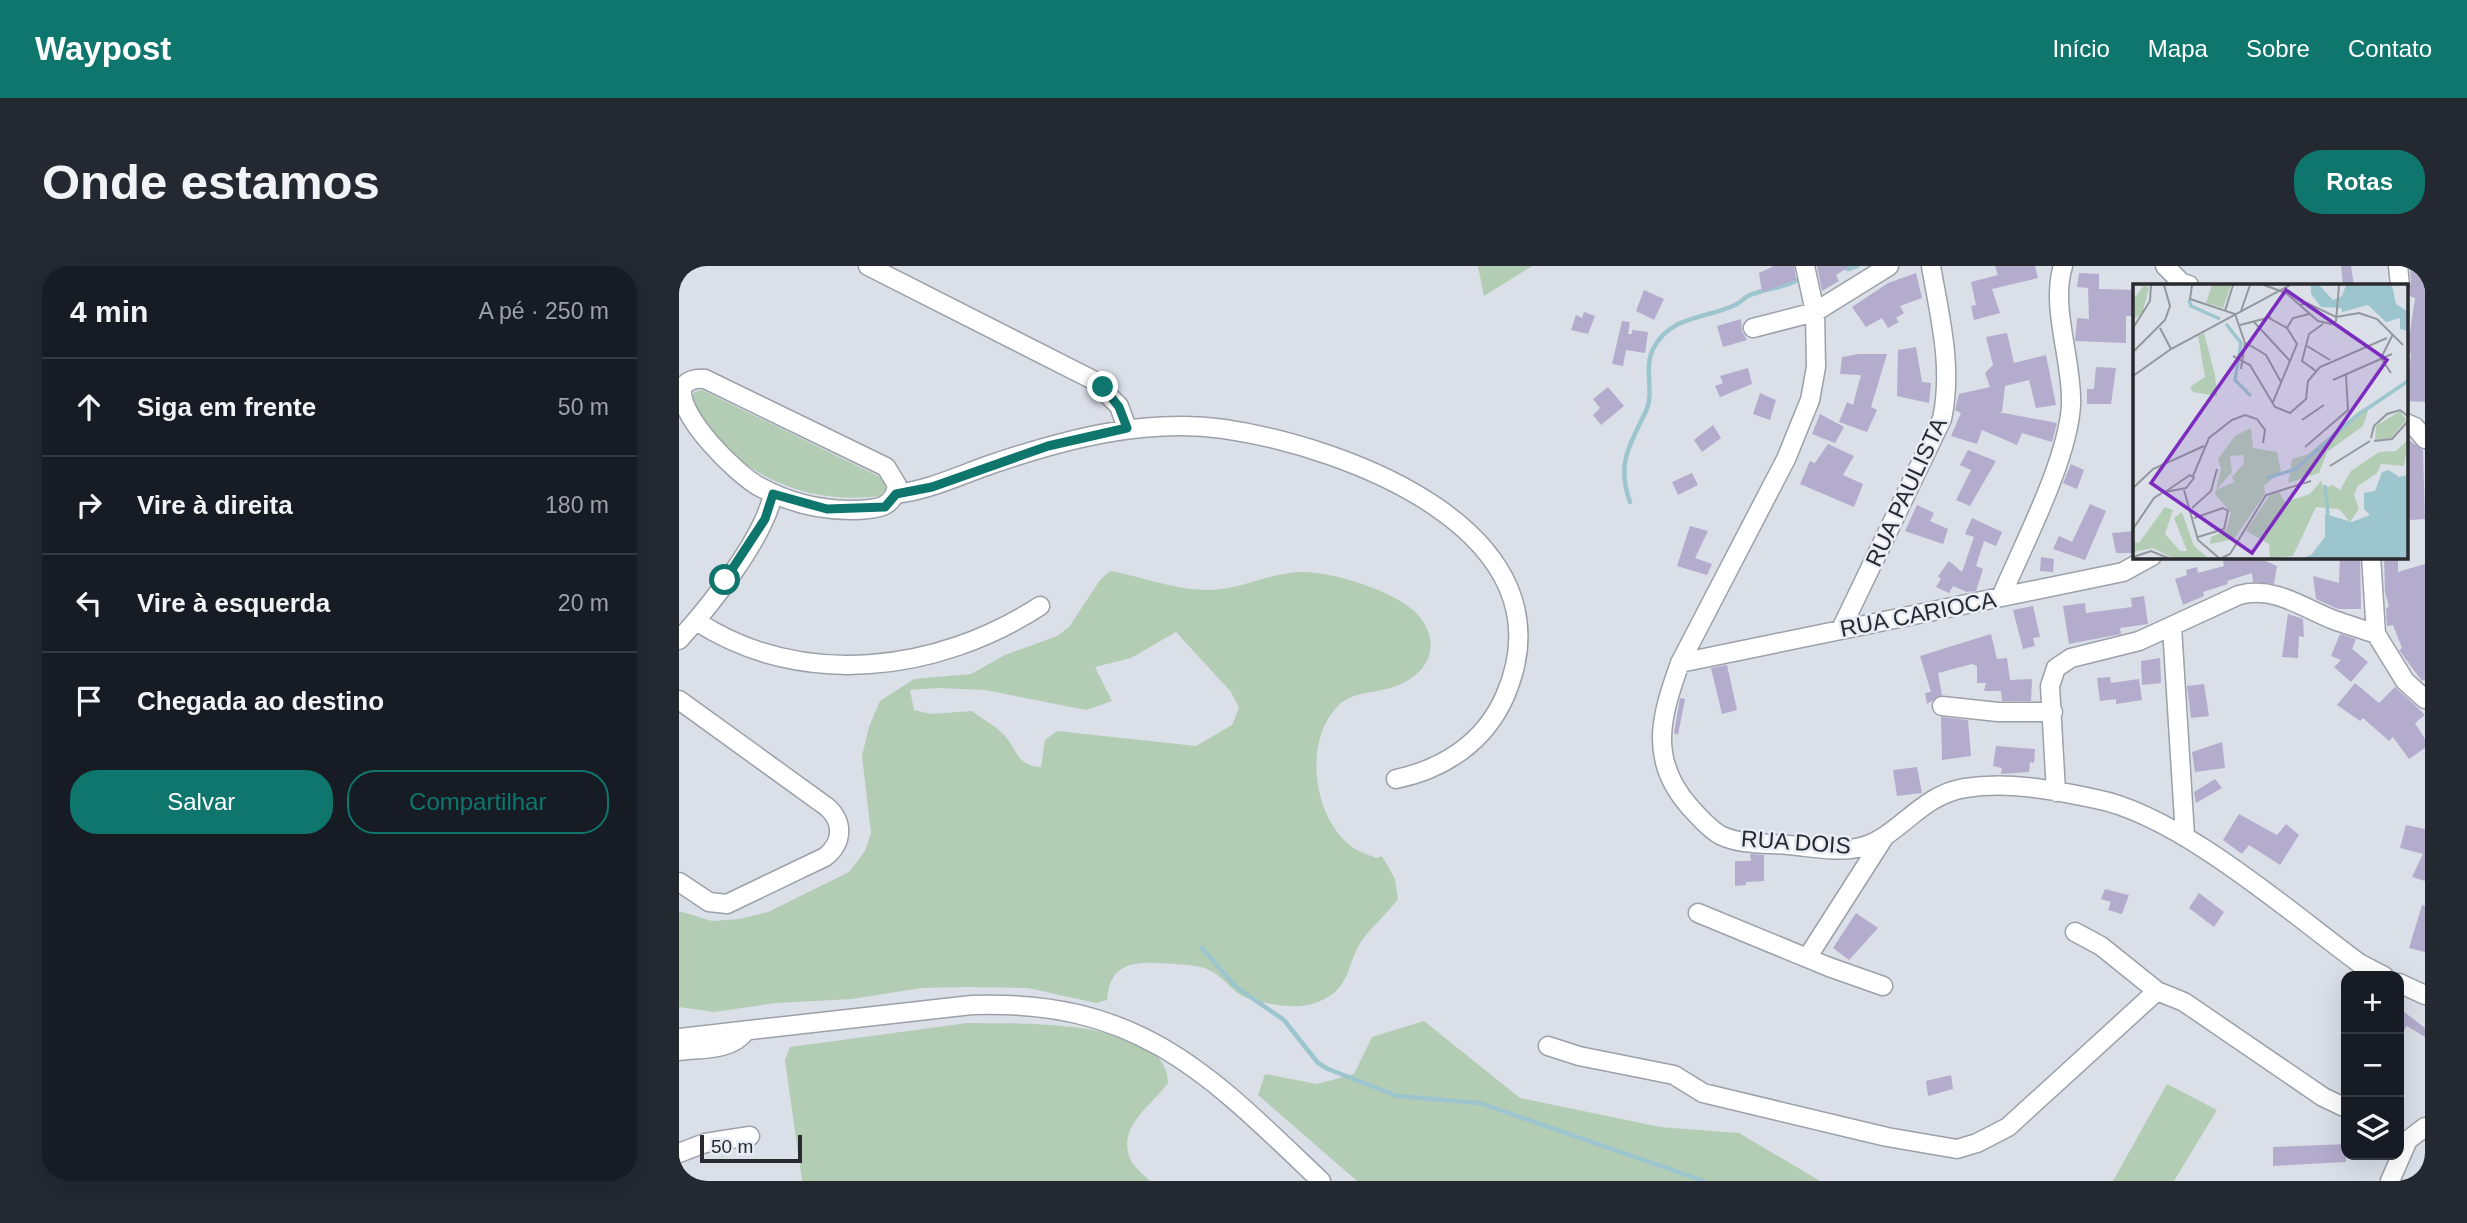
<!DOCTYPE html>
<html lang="pt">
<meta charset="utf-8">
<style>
:root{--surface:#171b24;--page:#242831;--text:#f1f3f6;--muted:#9ea1a6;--line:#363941;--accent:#0f766e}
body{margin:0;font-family:Helvetica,sans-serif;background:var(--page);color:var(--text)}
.controls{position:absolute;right:21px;bottom:21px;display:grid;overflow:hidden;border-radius:14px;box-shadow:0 7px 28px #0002}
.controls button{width:63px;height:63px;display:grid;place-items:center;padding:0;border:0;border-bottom:2px solid var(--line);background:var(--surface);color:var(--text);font:35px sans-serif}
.scale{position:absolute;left:21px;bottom:18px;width:102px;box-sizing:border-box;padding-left:7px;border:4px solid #282a2e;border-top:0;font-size:19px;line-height:24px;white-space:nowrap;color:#282a2e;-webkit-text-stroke:5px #e7ecf6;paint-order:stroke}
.stop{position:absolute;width:21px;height:21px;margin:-16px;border:5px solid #0f766e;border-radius:50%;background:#fff}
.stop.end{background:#0f766e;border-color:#fff;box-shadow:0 2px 7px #0008}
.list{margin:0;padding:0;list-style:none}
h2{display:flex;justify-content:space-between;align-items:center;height:91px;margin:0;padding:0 28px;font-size:30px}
h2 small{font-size:23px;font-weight:400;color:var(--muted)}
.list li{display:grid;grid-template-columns:46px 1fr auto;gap:21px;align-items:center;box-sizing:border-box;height:98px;padding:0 28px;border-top:2px solid var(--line)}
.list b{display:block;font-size:26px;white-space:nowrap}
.list em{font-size:23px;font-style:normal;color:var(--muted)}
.actions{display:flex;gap:14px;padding:21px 28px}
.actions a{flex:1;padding:16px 0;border:2px solid var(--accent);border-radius:28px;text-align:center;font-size:24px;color:var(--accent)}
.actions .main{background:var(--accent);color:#fff}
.icon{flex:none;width:38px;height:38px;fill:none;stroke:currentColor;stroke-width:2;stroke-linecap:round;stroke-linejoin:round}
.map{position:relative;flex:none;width:1746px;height:915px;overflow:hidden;border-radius:28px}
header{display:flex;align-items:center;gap:42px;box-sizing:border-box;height:98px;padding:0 35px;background:var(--accent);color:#fff}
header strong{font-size:33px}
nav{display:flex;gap:38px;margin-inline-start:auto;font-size:24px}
.intro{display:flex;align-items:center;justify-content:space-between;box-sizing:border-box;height:168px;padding:0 42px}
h1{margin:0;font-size:49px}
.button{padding:18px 32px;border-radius:28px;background:var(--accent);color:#fff;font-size:24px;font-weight:700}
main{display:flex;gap:42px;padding:0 42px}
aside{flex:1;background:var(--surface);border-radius:28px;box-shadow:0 7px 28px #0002}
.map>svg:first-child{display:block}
</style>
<header>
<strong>Waypost</strong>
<nav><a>Início</a><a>Mapa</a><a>Sobre</a><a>Contato</a></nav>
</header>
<div class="intro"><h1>Onde estamos</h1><a class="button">Rotas</a></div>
<main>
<aside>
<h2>4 min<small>A pé · 250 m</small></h2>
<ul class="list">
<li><svg class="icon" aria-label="ahead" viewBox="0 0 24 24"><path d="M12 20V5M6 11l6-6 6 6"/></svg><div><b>Siga em frente</b></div><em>50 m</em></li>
<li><svg class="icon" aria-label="right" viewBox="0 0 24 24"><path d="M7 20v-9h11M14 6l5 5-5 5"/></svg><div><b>Vire à direita</b></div><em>180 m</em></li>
<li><svg class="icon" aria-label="left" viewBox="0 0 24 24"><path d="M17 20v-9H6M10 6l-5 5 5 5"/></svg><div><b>Vire à esquerda</b></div><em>20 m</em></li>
<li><svg class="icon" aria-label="arrive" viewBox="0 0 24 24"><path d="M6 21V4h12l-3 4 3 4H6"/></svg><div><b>Chegada ao destino</b></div></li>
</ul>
<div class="actions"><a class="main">Salvar</a><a>Compartilhar</a></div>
</aside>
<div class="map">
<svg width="1746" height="915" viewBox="0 0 1746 915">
<rect width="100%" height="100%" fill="#dadfe8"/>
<path fill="#b3cdb5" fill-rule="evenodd" d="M799,0H853L805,30Z
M23,124L201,211L206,216V224L201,230C122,240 47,205 12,132L15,126Z
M431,305C465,311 495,324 530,324C562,324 592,306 624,306C655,306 720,326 740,350C763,378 750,408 717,420C697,428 674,424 658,441C624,476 634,552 673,581C680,586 690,589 697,592L703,590L716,613L719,633C708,648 694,659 684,673C666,698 674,722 639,736C618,744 592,739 571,733C554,728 547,713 532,705C521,699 508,699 496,698C463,696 431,691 428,734L417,737L349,722L285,721L242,722L173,733L97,737L35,746L0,741V645L33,655L61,653L89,646L170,606L186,585L192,567L183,490L190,461L201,435L235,413L292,408L326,389L378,370L390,361L421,314ZM497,366L552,426L560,442L553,459L517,480L378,465L366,474L362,501C338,500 339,485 326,470C317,460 303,453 293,445L252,448L235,444L231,424L259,422L306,424L407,444L433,435L416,401L452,392Z
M745,755L841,832L981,861L1060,867L1141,915H678L579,829L586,808L638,818L675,808L693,771Z
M288,757C334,758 489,751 489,817C473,839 440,859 450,890C452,899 464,908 471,915H123L106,794L111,781Z
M1488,818L1538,844L1495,915H1434Z"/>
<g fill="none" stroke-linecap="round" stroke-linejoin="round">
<path stroke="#9cc5ce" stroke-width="4.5" d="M1161,0L1169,3L1178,0
M951,236C937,197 951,179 967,145C976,126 964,103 974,83C991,49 1027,53 1056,39C1061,37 1065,32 1069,30C1088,21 1106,23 1124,11
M523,682L557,721L605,754L639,797L649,803L718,830L801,837L1025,915"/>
</g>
<path fill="#b3accc" d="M1095,0H1115L1117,14L1083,26L1080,7Z
M1138,0H1171L1157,9L1160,15L1143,25Z
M1316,0H1356L1359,12L1313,23L1321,47L1295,54L1292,40L1297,39L1292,16L1319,9Z
M1662,0H1672L1675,19H1664Z
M1731,0H1746V136L1727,135L1732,87H1728L1736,32L1728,29L1732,18Z
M1237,7L1243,32L1221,40L1225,47L1217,52L1220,56L1209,62L1203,52L1187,61L1173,41L1209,17Z
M1400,7L1420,8V23L1455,24V50H1447V77L1396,75L1398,52L1410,53L1409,22L1398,21Z
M965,24L985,33L975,54L957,45Z
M905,46L916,50L909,68L892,64L897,49L903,52Z
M1062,53L1063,65L1068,74L1044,81L1038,60Z
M943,55L951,56L949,68H953V64L969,66L966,87L947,84L944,100L933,98Z
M1328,67L1335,97L1367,89L1377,139L1357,142L1350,114L1326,120L1323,146H1319L1378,157L1373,176L1343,167L1338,179L1303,164L1298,178L1272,170L1282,147L1276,144L1280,128L1311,121L1306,107L1314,99L1307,71Z
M1237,81L1243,116L1252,117L1250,137L1218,130L1219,84Z
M1179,88H1208L1192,141L1198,144L1188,166L1160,156L1168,136L1174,139L1182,109L1161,108L1163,91Z
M1417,101L1437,102L1432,138H1408V123H1415Z
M1069,102L1073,118L1041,131L1036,120L1044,117L1041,110Z
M929,121L945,140L922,159L914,149L921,142L914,133Z
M1081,127L1097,134L1091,154L1074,148Z
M1141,148L1165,161L1156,177L1133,168Z
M1034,159L1042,172L1023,186L1015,174Z
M1727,172L1744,184L1746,253L1731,254V251H1727Z
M1149,178L1175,190L1164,209L1184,218L1175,241L1121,218L1131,195L1136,197Z
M1289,184L1317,195L1291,240L1277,234L1292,204L1281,199Z
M1392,198L1405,204L1398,223L1384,217Z
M1013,207L1019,219L999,229L993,216Z
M1411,238L1427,245L1406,294L1374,283L1380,270L1393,276Z
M1238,239L1255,247L1251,255L1269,263L1264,278L1226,265Z
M1293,252L1323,266L1317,280L1305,275L1297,300L1304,303L1297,325L1288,326L1274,320L1270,327L1257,321L1262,313L1259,310L1270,295L1283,306L1295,271L1286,268Z
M1011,260L1029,265L1016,292L1033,298L1028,309L998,300Z
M1455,265V287H1437L1433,267Z
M1543,290H1575L1598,300L1595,318L1574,316L1573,307L1548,315L1549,318L1524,326L1525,330L1504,339L1496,313L1508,309L1507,304L1518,301L1519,307L1545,300Z
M1661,290H1681L1682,343H1659L1637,333L1634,310L1660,317Z
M1705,290H1719V306L1746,298V413L1743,415L1720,384L1723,382L1714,359L1708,360L1707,342L1710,341L1706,326Z
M1362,291L1375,293L1374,306L1361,305Z
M1465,330L1469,358L1441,362L1442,368L1390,378L1384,340L1406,337L1407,347L1453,341L1452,332Z
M1354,340L1361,371L1354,372L1356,380L1344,383L1334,344Z
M1609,348L1624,353L1625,371L1620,370L1619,392L1603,391Z
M1312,368L1318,393L1328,392L1331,414L1353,413L1352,435H1323L1322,425H1305L1307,417H1298V400L1293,398L1259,407L1263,429L1248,438L1246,427L1252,426L1241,390Z
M1661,368L1677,373L1673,383L1689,396L1672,416L1655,401L1662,394L1652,390Z
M1481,392L1482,417L1463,419L1462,395Z
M1048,399L1058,444L1043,448L1032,402Z
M1431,411L1432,417L1460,413L1463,434L1437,438V433L1421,435L1418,412Z
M1676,417L1700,437L1716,421L1739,442L1746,449L1736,457L1746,473V482L1730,493L1714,471L1710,475L1684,452L1681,455L1658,439Z
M1525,418L1530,450L1512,452L1508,420Z
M1001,432L1006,433L999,469L995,467Z
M1262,451L1289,454L1292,490L1263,494Z
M1543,476L1546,502L1516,506L1513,486Z
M1317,480L1356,483L1355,497L1351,496L1350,506L1322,508L1323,502L1314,500Z
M1238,501L1243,527L1218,530L1214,504Z
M1536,513L1543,522L1517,537L1515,526Z
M1560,548L1598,569L1607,558L1620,569L1601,599L1570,579L1563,588L1544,574Z
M1727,559L1746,563V615L1733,611L1744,588L1721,582Z
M1071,588L1085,589V615L1067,616V619L1056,620V595H1072Z
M1426,623L1450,629L1443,648L1429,644L1432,636L1422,633Z
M1520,627L1545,646L1535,661L1510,642Z
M1743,639L1746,640V686L1730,682Z
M1177,647L1199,662L1170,694L1154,682Z
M1720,742L1746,762V771L1728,760L1720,770Z
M1272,809L1274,823L1249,830L1247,815Z
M1667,878V896L1594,900V881Z"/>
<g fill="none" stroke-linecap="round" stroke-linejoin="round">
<g stroke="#9ba0a9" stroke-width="21">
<path id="minor" d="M189,0L414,114L440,140L448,162
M1126,0L1136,46L1137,101L1131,134L1107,193L1001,397C982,450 969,493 1010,540C1019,550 1029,562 1041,569C1061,579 1087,577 1109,579C1133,581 1159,587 1182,581C1220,571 1241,529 1286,522C1330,515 1374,524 1417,533C1500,549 1611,646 1680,697L1705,710
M1486,0L1503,17L1510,19
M1719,0L1721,19
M1074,62L1136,46L1210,0
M26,113L207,201L218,219C215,242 198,243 178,244C143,245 110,237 79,220C58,208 0,152 3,123C7,114 17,112 26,113Z
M1727,157L1736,161L1746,173
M217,228C251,224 281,209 313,198C387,173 466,152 545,163C668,181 897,266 826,430C806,476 765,503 717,513
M1692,290L1697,368L1726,415L1746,433
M1322,331C1344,279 1389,194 1392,139C1394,96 1371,41 1384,0
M17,355C123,424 259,406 361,340
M1493,361L1506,570
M1162,363L1263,153C1274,101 1261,52 1252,0
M0,374C31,340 85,272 94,228
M1001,397L1444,306L1473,290
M0,434L148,541C165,556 164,577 146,591L48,638L30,636L0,616
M1263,440L1319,446H1374
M1377,526L1371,420L1377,402L1392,392L1460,375L1560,329C1596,320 1622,341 1655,354C1669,359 1683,363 1697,368
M1019,647L1150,701L1204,720
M1396,666L1422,680L1478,725L1505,736L1644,831L1667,842
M1128,692L1206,570
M1720,717L1746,729
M0,772L293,739C460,733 530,808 642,915
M869,780L900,790L995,809L1024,827L1208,871L1278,883L1298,877L1329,861L1478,725
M0,785C24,782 52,785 67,765
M0,887L26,877L71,870
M1711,915L1729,874L1746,861"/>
</g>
<use href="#minor" stroke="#fff" stroke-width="18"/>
</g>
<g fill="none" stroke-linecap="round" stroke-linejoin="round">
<path stroke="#0f766e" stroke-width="9" d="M46,314L86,253L94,228L148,243L206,241L217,228L253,221L369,180L448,162L440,141L424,121"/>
</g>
<g text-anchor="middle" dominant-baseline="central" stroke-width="5" stroke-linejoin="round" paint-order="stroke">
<g font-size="23" fill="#282a2e" stroke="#e7ecf6">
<text transform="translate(1227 226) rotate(-65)">RUA PAULISTA</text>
<text transform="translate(1239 348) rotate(-11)">RUA CARIOCA</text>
<text transform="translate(1117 576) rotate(4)">RUA DOIS</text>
</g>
</g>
<g transform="translate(1454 18)">
<rect width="275" height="275" fill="#dadfe8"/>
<path d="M11,1L16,4L9,30L0,35V16ZM79,1H98L90,24L73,19ZM71,49L82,91L84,112L60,108L57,103L72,93L65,52ZM229,125L235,127L230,142L194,168L186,189L155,199L159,175L175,170ZM267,127L273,136L258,154L242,156L243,142ZM118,144L120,164L144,168L148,187L131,202L132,210L101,255L77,260L78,253L93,246L98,229L82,210L88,185L85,175L102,152ZM110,171L111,179L99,193L101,198L83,206L99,188L97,172ZM275,156L271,182L248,180L244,189L225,202L221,211L226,225L217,238L206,225L183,223L160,272L137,274L136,260L113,247L138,209L146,208L152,218L177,210L188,197L191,204L200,201L207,206L218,187L246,168L263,167ZM32,223L40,226L32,250L47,267H54L41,234L49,228L61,262L75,274H39L20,264L0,268V258L6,259Z" fill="#b3cdb5" fill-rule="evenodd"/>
<path d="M178,1H186L200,16L209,12L213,1H259L263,20L275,28V47L267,45V34L253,38L235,21L209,28L208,24L188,23L178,10ZM256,186L266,193L275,191V274H170L178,271L192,253V230L219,238L237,231L231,225V209L242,207L249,188Z" fill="#9cc5ce"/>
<path fill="none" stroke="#9cc5ce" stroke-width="3.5" d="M56,16L58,22L87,35M93,40L108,59L102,96L118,112M134,194L163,185L222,133L275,97M192,201L195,231"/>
<path fill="none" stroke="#93979e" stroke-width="2" d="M59,1L57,15L102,30L112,59L108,85M131,1L153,9L185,37L198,40L203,37L206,1M167,21L174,19L203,33L226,29L244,35L270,61M92,27L100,1M108,27L117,1M136,34L154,44L164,60L140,118M121,38L157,77M107,41L138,33M0,44L17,17L18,1M27,44L38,65M154,44L160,34L176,30M113,59L133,71L148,98M174,62L197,76M0,68L32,36L37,22L31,1M100,72L117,81L142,123L157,129L173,115L175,97L187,83L254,54M183,87L169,77L176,50L190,40M258,89L248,74L260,50M0,92L38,65L157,1M200,96L259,70M169,136L191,121M238,154L241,142L254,130L267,126L275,132M241,157L259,155L275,137M172,163L215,126L213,91M197,182L237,157M57,191L61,194L53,204L32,208ZM60,192L76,154L99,136L112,131L124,135L132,146L130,159M0,204L20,185L71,162M51,206L65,256L86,274M59,224L78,207L84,185M61,234L90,224L95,227L91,245L65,253M0,245L21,214L32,207M0,273L18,267L35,274M89,274L97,270L133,211L178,197"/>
<path fill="#7b2cbf" fill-opacity="0.15" stroke="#7b2cbf" stroke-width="3.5" d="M153,6L254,76L119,269L18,199Z"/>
<rect width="275" height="275" fill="none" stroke="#282a2e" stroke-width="3.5"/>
</g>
</svg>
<div class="controls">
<button>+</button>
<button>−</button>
<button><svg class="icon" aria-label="layers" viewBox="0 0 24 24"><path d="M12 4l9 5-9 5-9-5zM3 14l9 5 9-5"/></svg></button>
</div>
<div class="scale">50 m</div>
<div class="stop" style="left:46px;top:314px"></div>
<div class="stop end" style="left:424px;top:121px"></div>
</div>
</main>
